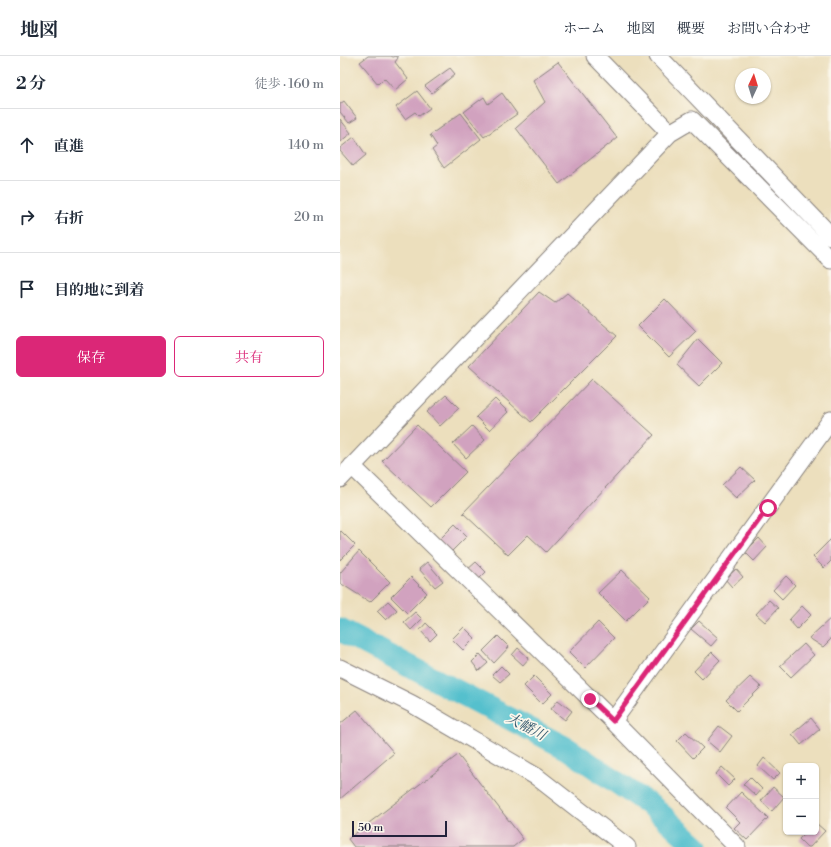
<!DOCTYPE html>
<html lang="ja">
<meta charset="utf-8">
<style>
:root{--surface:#fff;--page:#f2f2f3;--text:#1f2937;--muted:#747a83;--line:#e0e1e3;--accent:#db2777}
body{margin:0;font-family:"Libre Bodoni","Noto Serif JP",serif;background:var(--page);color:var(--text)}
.controls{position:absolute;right:12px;bottom:12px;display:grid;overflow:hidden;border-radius:6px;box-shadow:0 1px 3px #0004}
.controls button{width:36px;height:36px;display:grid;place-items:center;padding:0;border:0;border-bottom:1px solid var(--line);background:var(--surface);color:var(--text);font:20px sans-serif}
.compass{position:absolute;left:395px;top:12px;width:36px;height:36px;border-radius:50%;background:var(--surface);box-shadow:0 1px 3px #0004;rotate:4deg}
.scale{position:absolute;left:12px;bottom:10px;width:95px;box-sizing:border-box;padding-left:4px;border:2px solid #22223b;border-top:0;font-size:11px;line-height:14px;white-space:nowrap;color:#22223b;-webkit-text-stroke:3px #fbf7ec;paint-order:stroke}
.stop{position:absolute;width:12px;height:12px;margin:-9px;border:3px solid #db2777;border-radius:50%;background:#fff}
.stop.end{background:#db2777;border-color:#fff;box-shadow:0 1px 4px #0008}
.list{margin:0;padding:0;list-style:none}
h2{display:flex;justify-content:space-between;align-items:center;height:52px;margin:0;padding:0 16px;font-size:17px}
h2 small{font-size:13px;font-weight:400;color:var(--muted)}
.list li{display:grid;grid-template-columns:26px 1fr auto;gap:12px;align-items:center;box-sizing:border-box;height:72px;padding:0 16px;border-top:1px solid var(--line)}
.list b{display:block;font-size:15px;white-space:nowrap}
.list em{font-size:13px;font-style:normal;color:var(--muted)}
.actions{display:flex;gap:8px;padding:12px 16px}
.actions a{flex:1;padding:9px 0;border:1px solid var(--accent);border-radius:6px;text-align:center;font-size:14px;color:var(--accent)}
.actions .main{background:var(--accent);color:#fff}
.icon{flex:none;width:22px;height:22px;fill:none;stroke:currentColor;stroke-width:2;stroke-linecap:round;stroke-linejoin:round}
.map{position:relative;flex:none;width:491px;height:791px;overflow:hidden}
header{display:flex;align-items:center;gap:24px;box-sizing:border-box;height:56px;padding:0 20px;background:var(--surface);border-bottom:1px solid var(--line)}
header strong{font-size:19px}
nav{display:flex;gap:22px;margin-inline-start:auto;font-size:14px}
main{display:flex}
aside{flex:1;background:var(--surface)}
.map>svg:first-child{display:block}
</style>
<header>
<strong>地図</strong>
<nav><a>ホーム</a><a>地図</a><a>概要</a><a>お問い合わせ</a></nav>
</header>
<main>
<aside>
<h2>2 分<small>徒歩 · 160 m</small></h2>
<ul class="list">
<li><svg class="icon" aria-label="ahead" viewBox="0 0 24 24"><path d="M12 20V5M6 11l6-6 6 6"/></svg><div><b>直進</b></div><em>140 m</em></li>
<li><svg class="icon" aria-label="right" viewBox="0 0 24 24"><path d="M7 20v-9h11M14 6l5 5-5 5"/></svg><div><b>右折</b></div><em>20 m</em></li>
<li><svg class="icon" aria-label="arrive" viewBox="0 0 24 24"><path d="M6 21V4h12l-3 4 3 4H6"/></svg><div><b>目的地に到着</b></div></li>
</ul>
<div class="actions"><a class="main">保存</a><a>共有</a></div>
</aside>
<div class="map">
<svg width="491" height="791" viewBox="0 0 491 791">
<rect width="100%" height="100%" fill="#fbf7ec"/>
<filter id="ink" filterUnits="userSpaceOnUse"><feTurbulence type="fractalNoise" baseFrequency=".025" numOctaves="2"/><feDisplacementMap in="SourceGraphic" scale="8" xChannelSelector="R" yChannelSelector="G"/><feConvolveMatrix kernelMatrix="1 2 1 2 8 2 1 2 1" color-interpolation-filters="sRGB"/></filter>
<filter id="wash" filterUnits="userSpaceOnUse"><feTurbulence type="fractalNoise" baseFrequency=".012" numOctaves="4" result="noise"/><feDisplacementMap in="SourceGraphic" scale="16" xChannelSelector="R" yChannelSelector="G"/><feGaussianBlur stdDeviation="0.9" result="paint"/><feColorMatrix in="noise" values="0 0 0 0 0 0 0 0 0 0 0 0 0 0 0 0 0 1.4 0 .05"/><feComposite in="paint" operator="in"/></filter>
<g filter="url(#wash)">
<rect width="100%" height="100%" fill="#ecdfbd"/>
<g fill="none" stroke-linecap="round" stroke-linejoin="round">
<path stroke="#54c0cd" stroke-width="23" d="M0,574L228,693L314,752L357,791"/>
</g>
<g id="blocks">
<path fill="#d1a2bf" d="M28,0H51L53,1L57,0L58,2L55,6L68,23L55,34L44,22L38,28L20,6Z
M218,6L277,82L219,128L176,72L205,46L193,24Z
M110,12L115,18L92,37L85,30Z
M77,35L90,52L79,60L75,56L65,63L56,51Z
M162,37L177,58L144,81L124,56L144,41L148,48Z
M4,45L17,62L9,67L0,56V48Z
M121,57L141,83L104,112L92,94L97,90L90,79Z
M0,63L11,77L0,86Z
M14,81L26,99L13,110L0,95V92Z
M199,236L215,247L227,237L277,280L191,366L129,310Z
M325,243L356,275L329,301L298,270Z
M358,283L382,307L359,330L337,309Z
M252,323L314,379L206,496L188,479L168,499L123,457Z
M106,339L119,352L100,370L87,356Z
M155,343L168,356L149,374L136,361Z
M77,369L126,416L91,451L42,405Z
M132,370L145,384L126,402L113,388Z
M401,411L415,424L396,442L382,429Z
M115,468L127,480L110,497L98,485Z
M1,475L15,489L0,504V476Z
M419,482L427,491L414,505L405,496Z
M491,483V505L484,512L473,501Z
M19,495L50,526L30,546L0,527V517Z
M87,506L103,525L95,531L79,513Z
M136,506L146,516L137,525L127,514Z
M396,513L403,521L392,531L385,523Z
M282,514L310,541L286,565L258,537Z
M446,520L455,529L442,543L433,534Z
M71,521L87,537L67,557L51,541Z
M429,544L438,552L425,566L416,558Z
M48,545L57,554L46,564L37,555Z
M462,550L471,559L457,573L449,564Z
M75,556L82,563L71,574L64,566Z
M491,562V583L483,591L469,582Z
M359,565L378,582L371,590L351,573Z
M258,566L274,582L245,612L229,596Z
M86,567L97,578L90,585L80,574Z
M124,571L135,582L123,594L112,583Z
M158,580L169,591L154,607L143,595Z
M464,588L474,599L451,621L440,610Z
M178,592L189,602L183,609L172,599Z
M372,596L380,604L362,623L354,615Z
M140,598L148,607L139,615L132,606Z
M161,610L169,618L160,626L152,619Z
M194,620L212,638L202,648L184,630Z
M410,621L421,631L397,655L386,644Z
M218,644L232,655L225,664L211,653Z
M17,654L54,697L0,743V668Z
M471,662L480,673L461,689L452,678Z
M379,670L392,680L380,696L367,685Z
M346,676L363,692L353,702L337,685Z
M118,699L183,783L173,791H14L8,783Z
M424,702L440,717L433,724L418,710Z
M382,711L395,723L388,730L376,718Z
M410,721L422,733L416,740L403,728Z
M433,731L444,741L432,755L421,745Z
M401,736L428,762L407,784L394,772L400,766L386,752Z
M476,767L485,775L470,791H467L459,783L466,776H476Z"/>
</g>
</g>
<g filter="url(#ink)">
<use href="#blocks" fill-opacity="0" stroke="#87807c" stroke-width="1"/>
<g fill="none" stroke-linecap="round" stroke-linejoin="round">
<g stroke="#87807c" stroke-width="19">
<path id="minor" d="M255,0L330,77
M318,0L491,180
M12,410L273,665L397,791
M0,423L330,77L352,64L491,204
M0,612L72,648L197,721L287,791
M273,665L491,364"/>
</g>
<use href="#minor" stroke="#fff" stroke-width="17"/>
</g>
</g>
<g fill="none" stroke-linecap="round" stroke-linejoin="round" filter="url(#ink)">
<path stroke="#db2777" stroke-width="5" d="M250,643L273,665L428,452"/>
</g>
<g text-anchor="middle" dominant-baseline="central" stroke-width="3.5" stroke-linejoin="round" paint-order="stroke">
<g font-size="14" font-style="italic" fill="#34596e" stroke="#fbf7ec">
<text transform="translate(186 671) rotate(28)">大幡川</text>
</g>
</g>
</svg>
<div class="controls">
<button>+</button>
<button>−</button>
</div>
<svg class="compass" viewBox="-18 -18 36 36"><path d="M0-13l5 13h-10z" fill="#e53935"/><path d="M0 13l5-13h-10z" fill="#747a83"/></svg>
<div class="scale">50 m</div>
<div class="stop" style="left:428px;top:452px"></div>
<div class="stop end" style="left:250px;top:643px"></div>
</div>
</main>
